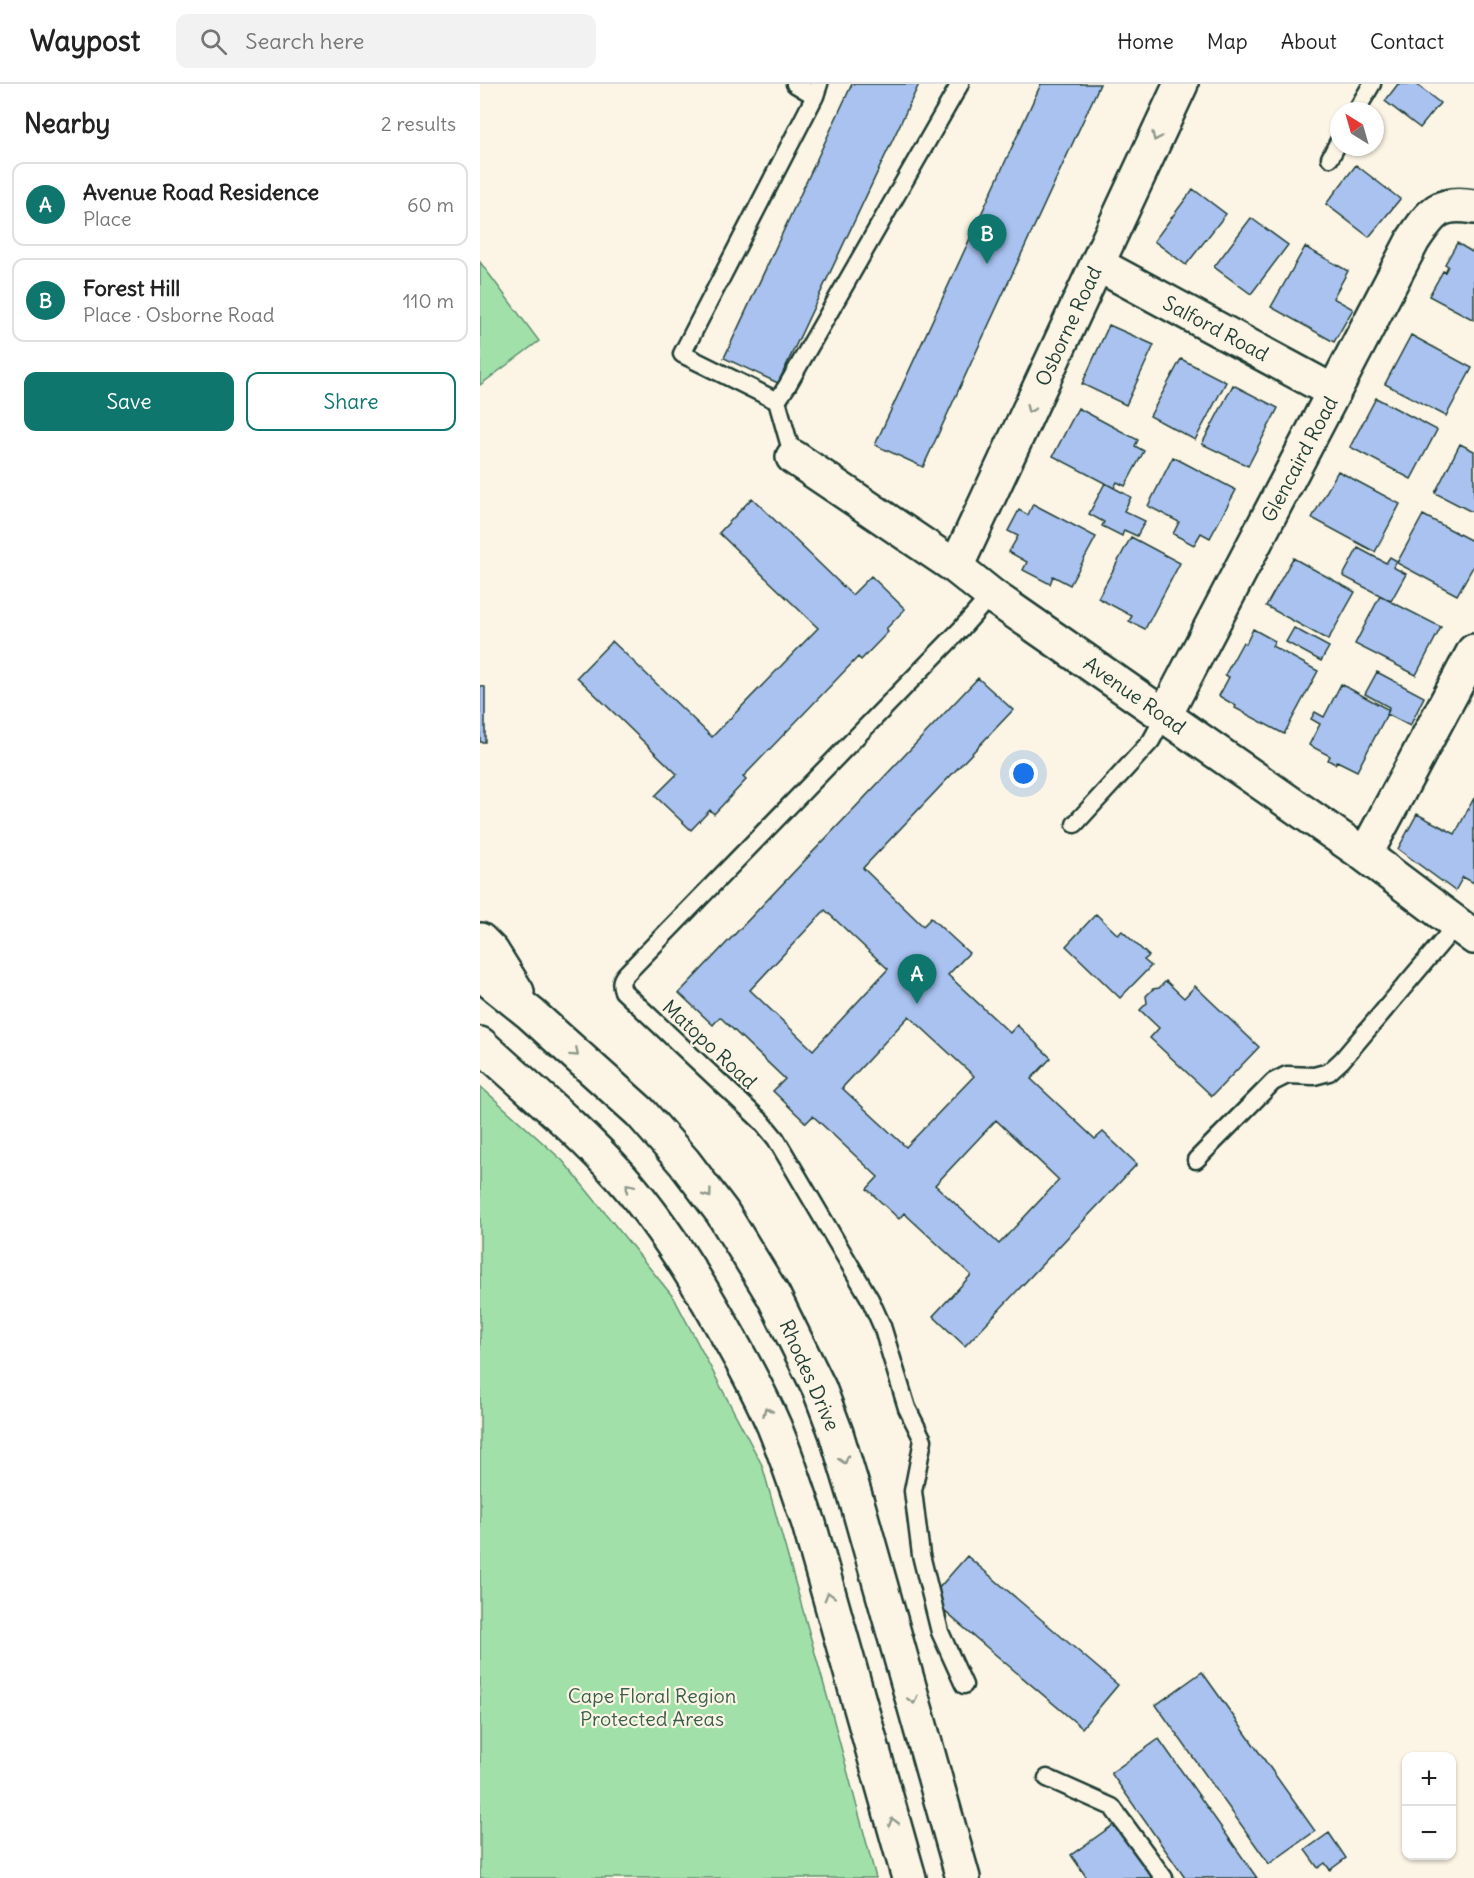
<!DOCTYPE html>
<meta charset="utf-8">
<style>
:root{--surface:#fff;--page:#f2f2f2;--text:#222;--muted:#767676;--line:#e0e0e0;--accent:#0f766e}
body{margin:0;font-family:Delius,sans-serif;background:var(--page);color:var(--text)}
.controls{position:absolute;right:18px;bottom:18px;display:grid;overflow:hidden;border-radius:12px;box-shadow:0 2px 4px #0004}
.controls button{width:54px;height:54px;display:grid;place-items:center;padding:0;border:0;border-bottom:2px solid var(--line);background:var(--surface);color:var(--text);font:30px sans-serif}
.compass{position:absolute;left:850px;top:18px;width:54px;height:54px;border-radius:50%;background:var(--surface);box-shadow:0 2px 4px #0004;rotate:323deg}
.you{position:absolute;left:544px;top:690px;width:21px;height:21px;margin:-15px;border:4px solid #fff;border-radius:50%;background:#1a73e8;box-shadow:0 0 0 9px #1a73e833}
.badge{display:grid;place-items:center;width:39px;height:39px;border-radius:50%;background:var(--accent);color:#fff;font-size:20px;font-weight:700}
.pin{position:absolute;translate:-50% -50px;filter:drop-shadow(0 2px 3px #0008)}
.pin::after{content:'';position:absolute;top:32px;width:21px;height:18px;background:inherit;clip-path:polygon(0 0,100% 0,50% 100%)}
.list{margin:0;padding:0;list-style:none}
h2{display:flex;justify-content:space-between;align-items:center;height:78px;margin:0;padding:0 24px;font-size:26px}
h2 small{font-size:20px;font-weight:400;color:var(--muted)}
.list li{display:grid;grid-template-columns:39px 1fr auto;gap:18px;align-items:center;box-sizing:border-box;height:84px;margin:0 12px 12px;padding:0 12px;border:2px solid var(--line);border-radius:12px}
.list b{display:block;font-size:22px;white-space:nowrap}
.list p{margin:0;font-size:20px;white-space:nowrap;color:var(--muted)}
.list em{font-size:20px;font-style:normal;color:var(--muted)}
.actions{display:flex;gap:12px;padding:18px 24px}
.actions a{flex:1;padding:14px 0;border:2px solid var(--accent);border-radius:12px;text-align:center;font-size:21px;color:var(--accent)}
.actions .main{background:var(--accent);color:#fff}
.icon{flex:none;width:33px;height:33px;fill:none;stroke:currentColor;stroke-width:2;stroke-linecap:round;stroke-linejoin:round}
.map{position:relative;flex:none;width:994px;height:1794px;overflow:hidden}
header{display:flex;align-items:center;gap:36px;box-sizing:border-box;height:84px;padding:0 30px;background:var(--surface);border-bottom:2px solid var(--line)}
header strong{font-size:28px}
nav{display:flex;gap:33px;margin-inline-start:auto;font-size:21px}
.search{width:420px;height:54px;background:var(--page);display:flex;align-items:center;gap:15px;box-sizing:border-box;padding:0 21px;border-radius:12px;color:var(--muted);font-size:22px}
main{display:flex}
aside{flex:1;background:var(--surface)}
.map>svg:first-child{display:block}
</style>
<header>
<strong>Waypost</strong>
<div class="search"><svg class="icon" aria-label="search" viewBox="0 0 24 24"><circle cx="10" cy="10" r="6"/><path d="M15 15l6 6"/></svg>Search here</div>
<nav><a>Home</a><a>Map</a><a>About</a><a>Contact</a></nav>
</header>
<main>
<aside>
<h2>Nearby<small>2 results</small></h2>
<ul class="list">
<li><span class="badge">A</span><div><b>Avenue Road Residence</b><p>Place</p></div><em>60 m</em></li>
<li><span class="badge">B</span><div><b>Forest Hill</b><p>Place · Osborne Road</p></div><em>110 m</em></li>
</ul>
<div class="actions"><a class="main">Save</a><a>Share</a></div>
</aside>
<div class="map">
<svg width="994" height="1794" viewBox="0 0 994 1794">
<rect width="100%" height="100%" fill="#fcf5e5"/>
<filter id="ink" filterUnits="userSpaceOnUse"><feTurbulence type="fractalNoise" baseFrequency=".0167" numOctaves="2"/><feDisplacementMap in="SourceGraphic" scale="12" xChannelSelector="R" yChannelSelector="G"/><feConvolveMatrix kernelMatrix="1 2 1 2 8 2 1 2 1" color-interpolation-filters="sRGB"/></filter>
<g filter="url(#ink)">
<path fill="#a1e1a9" stroke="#608f6e" stroke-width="1.5" d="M0,178L59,257L0,301Z
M0,1002L83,1077L194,1214L282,1381L351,1626L396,1794H0Z"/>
<path fill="#a9c2f0" stroke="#1f3d34" stroke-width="1.5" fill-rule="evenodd" d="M372,0H439L298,299L244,274Z
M561,0H620L443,383L395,361Z
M918,0H936L960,19L940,44L905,17Z
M876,81L920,115L889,153L846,120Z
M713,105L746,130L706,181L674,157Z
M771,134L808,161L771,210L734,183Z
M977,159L994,169V236L949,212L963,187L965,188L968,182L965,180Z
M825,163L868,187L853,214L873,225L854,258L791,223Z
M629,241L674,261L646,321L602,300Z
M931,251L992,284L966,332L905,300Z
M701,275L746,298L715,356L670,332Z
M753,301L798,324L768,382L722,360Z
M896,314L957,346L931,395L870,363Z
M598,324L658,356L655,362L664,367L645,402L637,398L634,404L573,372Z
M980,360L994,367V429L955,409Z
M693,373L756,406L730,454L721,449L714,461L693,450L699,438L668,422Z
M858,387L920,420L895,468L832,434Z
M625,399L651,413L644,427L665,437L657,452L644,446L642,452L622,442L624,438L609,430Z
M272,414L372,511L391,492L425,525L406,545L408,548L381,576L378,573L263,693L266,696L234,730L230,726L211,746L175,712L197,690L97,593L132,557L232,653L338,544L239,449Z
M553,420L616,453L590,501L573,492L570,500L543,486L547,478L529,468L538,452L528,447L539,426L548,431Z
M943,431L994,458V481L977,511L917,479Z
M651,453L700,479L665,545L649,537L652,532L618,514Z
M878,464L906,479L910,473L917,477L913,483L926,490L911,517L863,492Z
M813,474L875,508L848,556L786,522Z
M900,512L961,543L936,591L875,560Z
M814,544L849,563L841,577L806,558Z
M773,545L795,557L792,562L838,587L804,650L755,624L756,622L739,612L749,593L745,591L763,558L766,560Z
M897,588L944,613L930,642L907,630L909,623L885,610Z
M498,594L533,626L383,784L443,842L451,834L489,869L468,891L530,949L537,941L571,974L551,995L615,1055L623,1048L657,1080L485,1262L453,1232L491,1191L424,1129L419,1135L387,1105L398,1093L333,1032L326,1039L293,1007L305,995L240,933L233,941L199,909ZM345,826L408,885L333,966L270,906ZM429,932L494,992L426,1063L362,1004ZM516,1036L579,1096L519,1160L455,1101Z
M861,600L909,626L877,687L857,677L855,680L848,676L850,672L829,661L840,640L831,635L835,628L844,633Z
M0,602L5,603V658H0Z
M994,714V799L983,793L975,807L918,765L937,730L975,750Z
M616,830L638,851L642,847L669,872L664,876L671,882L640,914L586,862Z
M686,897L704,914L715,902L779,963L732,1012L670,954L679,944L660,926L667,919L666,912L673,905L679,904Z
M487,1472L638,1601L602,1644L463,1526L458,1505Z
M722,1588L835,1747L789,1780L676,1621Z
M679,1655L777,1794H705L631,1689Z
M636,1739L675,1794H607L591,1771Z
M849,1749L866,1774L850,1786L845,1779L838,1784L825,1766Z"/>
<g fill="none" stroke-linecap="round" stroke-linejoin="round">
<g stroke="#1f3d34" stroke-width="21">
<path id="lane" d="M315,0L335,12L339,0
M876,27L892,0
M850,74L859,57
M297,317L307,302L480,0
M313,373L297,317L202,270L335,12
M595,740L671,657L685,631
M716,1076L793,998L807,991L834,992L849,988L862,976L977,840
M484,1601L460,1548L441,1471L433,1407L443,1356L427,1324L402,1242L390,1215L296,1055L282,1038L143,907C140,899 141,895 147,889L481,545L511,511
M567,1694L632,1723L684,1794"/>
</g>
<g stroke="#1f3d34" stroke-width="38">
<path id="street" d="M617,180L854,308
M313,373L476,483L511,511L885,771L994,853
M476,483L701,0
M685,631L933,156C952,128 959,117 994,123
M885,771L994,567"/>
</g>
<g stroke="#1f3d34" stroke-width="38">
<path id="highway" d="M0,856L12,868L37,908
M0,889L51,930L160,1028L204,1078L242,1128L293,1211L339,1304L356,1349L379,1425L483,1794
M0,960C48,1004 99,1046 142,1094C178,1135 208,1182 235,1229C256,1266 277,1303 294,1342C307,1374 318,1407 329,1440L429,1794"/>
</g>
<use href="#lane" stroke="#fcf5e5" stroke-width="16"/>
<use href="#street" stroke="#fcf5e5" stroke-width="33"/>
<use href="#highway" stroke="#fcf5e5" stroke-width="33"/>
</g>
<defs><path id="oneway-chevron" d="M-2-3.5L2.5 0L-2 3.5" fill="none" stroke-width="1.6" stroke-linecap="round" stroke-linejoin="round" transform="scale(1.5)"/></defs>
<g stroke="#8e998c">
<use href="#oneway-chevron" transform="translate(676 53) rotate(115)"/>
<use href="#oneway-chevron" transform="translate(550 325) rotate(115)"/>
<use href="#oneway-chevron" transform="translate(95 969) rotate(42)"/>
<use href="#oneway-chevron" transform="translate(149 1103) rotate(-130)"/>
<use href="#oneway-chevron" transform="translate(228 1110) rotate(53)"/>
<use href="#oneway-chevron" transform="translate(287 1327) rotate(-114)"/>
<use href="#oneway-chevron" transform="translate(364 1376) rotate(73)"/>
<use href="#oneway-chevron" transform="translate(349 1512) rotate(-106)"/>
<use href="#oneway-chevron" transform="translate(433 1616) rotate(74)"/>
<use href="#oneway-chevron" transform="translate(413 1738) rotate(-106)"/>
</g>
</g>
<g text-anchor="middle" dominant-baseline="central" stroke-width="4.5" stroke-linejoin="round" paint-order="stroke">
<g font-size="20" fill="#1f3d34" stroke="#fcf5e5">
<text transform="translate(588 242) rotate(-65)">Osborne Road</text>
<text transform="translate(736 244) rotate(28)">Salford Road</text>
<text transform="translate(819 375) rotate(-62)">Glencaird Road</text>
<text transform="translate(655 611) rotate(35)">Avenue Road</text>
<text transform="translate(230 960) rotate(43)">Matopo Road</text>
<text transform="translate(330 1291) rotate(66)">Rhodes Drive</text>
</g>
<g font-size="20" fill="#395e4b" stroke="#fcf5e5">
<text x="172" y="1611">Cape Floral Region<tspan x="172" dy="23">Protected Areas</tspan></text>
</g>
</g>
</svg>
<div class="controls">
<button>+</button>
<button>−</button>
</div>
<svg class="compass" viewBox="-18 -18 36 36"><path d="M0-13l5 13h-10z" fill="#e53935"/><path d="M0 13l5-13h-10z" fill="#767676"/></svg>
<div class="you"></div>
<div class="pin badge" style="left:437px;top:920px">A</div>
<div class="pin badge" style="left:507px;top:180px">B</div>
</div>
</main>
